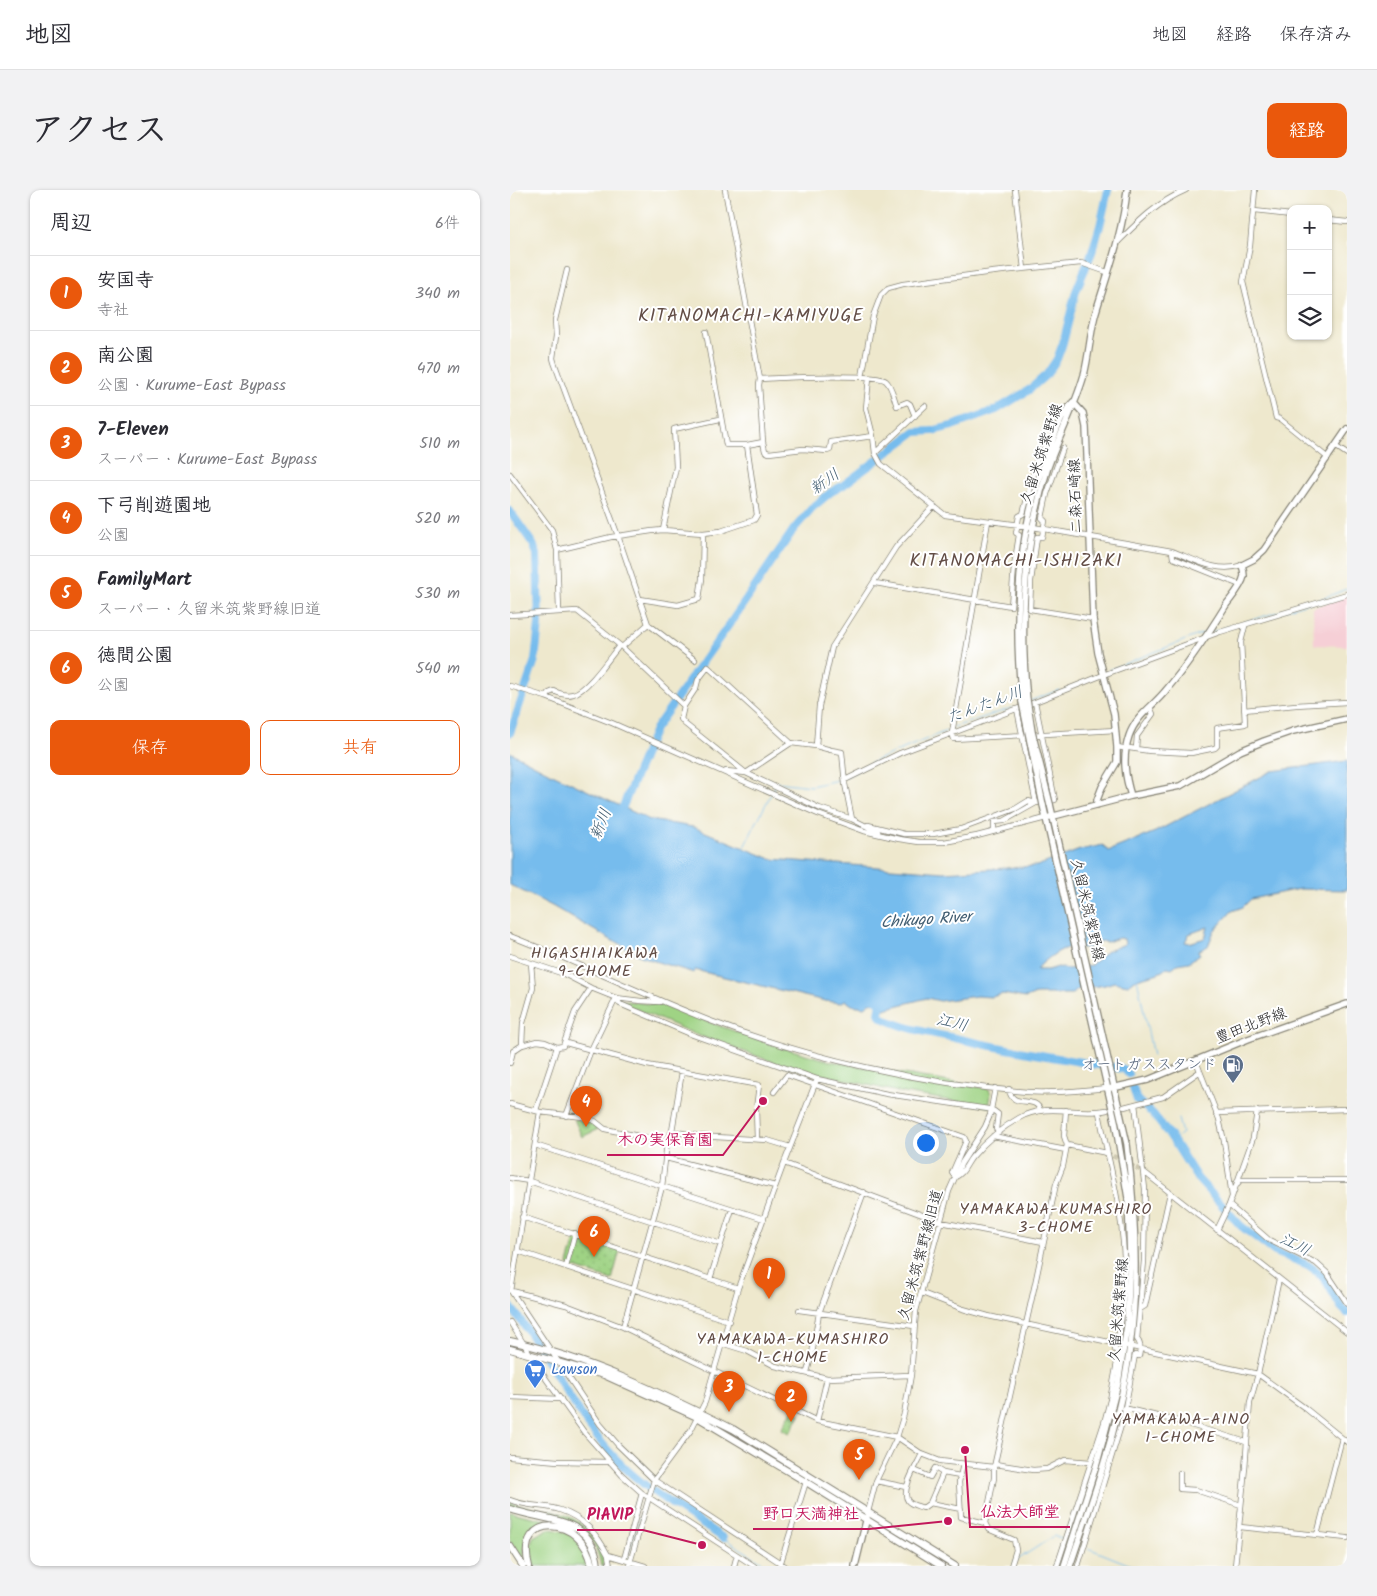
<!DOCTYPE html>
<html lang="ja">
<meta charset="utf-8">
<style>
:root{--surface:#fff;--page:#f2f2f3;--text:#2b2b33;--muted:#7c7c81;--line:#e1e1e2;--accent:#ea580c}
body{margin:0;font-family:Kalam,"Klee One",sans-serif;background:var(--page);color:var(--text)}
.controls{position:absolute;right:15px;top:15px;display:grid;overflow:hidden;border-radius:10px;box-shadow:0 1px 4px #0004}
.controls button{width:45px;height:45px;display:grid;place-items:center;padding:0;border:0;border-bottom:1px solid var(--line);background:var(--surface);color:var(--text);font:25px sans-serif}
.you{position:absolute;left:415px;top:952px;width:18px;height:18px;margin:-12px;border:4px solid #fff;border-radius:50%;background:#1a73e8;box-shadow:0 0 0 8px #1a73e833}
.badge{display:grid;place-items:center;width:32px;height:32px;border-radius:50%;background:var(--accent);color:#fff;font-size:16px;font-weight:700}
.pin{position:absolute;translate:-50% -41px;filter:drop-shadow(0 1px 2px #0008)}
.pin::after{content:'';position:absolute;top:26px;width:18px;height:15px;background:inherit;clip-path:polygon(0 0,100% 0,50% 100%)}
.list{margin:0;padding:0;list-style:none}
h2{display:flex;justify-content:space-between;align-items:center;height:65px;margin:0;padding:0 20px;font-size:21px}
h2 small{font-size:16px;font-weight:400;color:var(--muted)}
.list li{display:grid;grid-template-columns:32px 1fr auto;gap:15px;align-items:center;box-sizing:border-box;height:75px;padding:0 20px;border-top:1px solid var(--line)}
.list b{display:block;font-size:19px;white-space:nowrap}
.list p{margin:0;font-size:16px;white-space:nowrap;color:var(--muted)}
.list em{font-size:16px;font-style:normal;color:var(--muted)}
.actions{display:flex;gap:10px;padding:15px 20px}
.actions a{flex:1;padding:11px 0;border:1px solid var(--accent);border-radius:10px;text-align:center;font-size:18px;color:var(--accent)}
.actions .main{background:var(--accent);color:#fff}
.icon{flex:none;width:28px;height:28px;fill:none;stroke:currentColor;stroke-width:2;stroke-linecap:round;stroke-linejoin:round}
.map{position:relative;flex:none;width:837px;height:1376px;overflow:hidden;border-radius:10px}
header{display:flex;align-items:center;gap:30px;box-sizing:border-box;height:70px;padding:0 25px;background:var(--surface);border-bottom:1px solid var(--line)}
header strong{font-size:24px}
nav{display:flex;gap:28px;margin-inline-start:auto;font-size:18px}
.intro{display:flex;align-items:center;justify-content:space-between;box-sizing:border-box;height:120px;padding:0 30px}
h1{margin:0;font-size:35px}
.button{padding:12px 22px;border-radius:10px;background:var(--accent);color:#fff;font-size:18px;font-weight:700}
main{display:flex;gap:30px;padding:0 30px}
aside{flex:1;background:var(--surface);border-radius:10px;box-shadow:0 1px 4px #0004}
.map>svg:first-child{display:block}
</style>
<header>
<strong>地図</strong>
<nav><a>地図</a><a>経路</a><a>保存済み</a></nav>
</header>
<div class="intro"><h1>アクセス</h1><a class="button">経路</a></div>
<main>
<aside>
<h2>周辺<small>6件</small></h2>
<ul class="list">
<li><span class="badge">1</span><div><b>安国寺</b><p>寺社</p></div><em>340 m</em></li>
<li><span class="badge">2</span><div><b>南公園</b><p>公園 · Kurume-East Bypass</p></div><em>470 m</em></li>
<li><span class="badge">3</span><div><b>7-Eleven</b><p>スーパー · Kurume-East Bypass</p></div><em>510 m</em></li>
<li><span class="badge">4</span><div><b>下弓削遊園地</b><p>公園</p></div><em>520 m</em></li>
<li><span class="badge">5</span><div><b>FamilyMart</b><p>スーパー · 久留米筑紫野線旧道</p></div><em>530 m</em></li>
<li><span class="badge">6</span><div><b>徳間公園</b><p>公園</p></div><em>540 m</em></li>
</ul>
<div class="actions"><a class="main">保存</a><a>共有</a></div>
</aside>
<div class="map">
<svg width="837" height="1376" viewBox="0 0 837 1376">
<defs>
<pattern id="park-dots" width="8" height="8" patternUnits="userSpaceOnUse" patternTransform="scale(1.25)"><rect width="8" height="8" fill="#9fd384"/><path d="M2 2h.1M6 6h.1" fill="none" stroke="#88b571" stroke-width="1.8" stroke-linecap="round"/></pattern>
</defs>
<rect width="100%" height="100%" fill="#fff"/>
<filter id="ink" filterUnits="userSpaceOnUse"><feTurbulence type="fractalNoise" baseFrequency=".02" numOctaves="2"/><feDisplacementMap in="SourceGraphic" scale="10" xChannelSelector="R" yChannelSelector="G"/><feConvolveMatrix kernelMatrix="1 2 1 2 8 2 1 2 1" color-interpolation-filters="sRGB"/></filter>
<filter id="wash" filterUnits="userSpaceOnUse"><feTurbulence type="fractalNoise" baseFrequency=".0096" numOctaves="4" result="noise"/><feDisplacementMap in="SourceGraphic" scale="20" xChannelSelector="R" yChannelSelector="G"/><feGaussianBlur stdDeviation="1.12" result="paint"/><feColorMatrix in="noise" values="0 0 0 0 0 0 0 0 0 0 0 0 0 0 0 0 0 1.4 0 .05"/><feComposite in="paint" operator="in"/></filter>
<g filter="url(#wash)">
<rect width="100%" height="100%" fill="#eee8cd"/>
<path fill="#f6cfd6" d="M837,405V456L804,455L803,418Z"/>
<path fill="#9fd384" stroke="#5e7850" d="M110,810L139,814L151,813L207,835L261,854L320,871L479,899L481,904L479,917L388,902L275,876L187,845L112,813Z
M0,1312C16,1318 34,1318 50,1323C74,1331 94,1350 97,1376H91C87,1351 71,1332 46,1326C31,1322 14,1323 0,1316Z
M0,1322L45,1332V1333C19,1332 10,1353 16,1376L0,1351Z
M38,1339C65,1341 71,1352 80,1376H21L19,1362L23,1347Z"/>
<path fill="url(#park-dots)" stroke="#5e7850" d="M64,929L78,932L88,939L72,947Z
M66,1046L110,1060L102,1090L59,1076L58,1074Z
M282,1220L290,1224L280,1243L272,1239Z"/>
<path fill="#76bced" stroke="#496c84" fill-rule="evenodd" d="M0,562L38,582L140,630L183,637L261,669L434,682L527,676L570,660L593,655L598,661L645,642L762,581L837,571V700L789,699L741,709L733,717L722,721L704,741L698,756L688,761L690,764L679,772L667,774L662,778L657,777C648,788 628,784 618,795L604,792L595,795L569,799L562,804H526L516,808L493,804L481,807L467,806L430,811L417,808L374,819L366,812L360,813L355,817L342,815L335,810L331,813L315,811L185,780L184,783C163,776 139,771 120,761C113,757 111,752 103,751L42,716L0,695ZM698,737L695,748L679,753L675,752L679,744ZM609,748L614,749L615,754L597,761L581,775L558,779L548,777L538,780H527V778C535,771 546,761 557,758C572,754 574,764 590,751L597,752Z"/>
<g fill="none" stroke-linecap="round" stroke-linejoin="round">
<path stroke="#76bced" stroke-width="1" d="M702,442L811,409L837,399
M599,480L688,445L696,443
M520,511L549,500
M444,537L502,518
M335,587L369,569L441,539
M263,601L267,592L301,596L332,589
M233,659L261,604
M627,788L643,866
M663,950L672,943L668,929
M137,1304L139,1297
M213,1348L259,1376
M578,1358L623,1376
M117,1368L136,1307
M504,1372L544,1346L552,1348"/>
<path stroke="#76bced" stroke-width="8" d="M0,321L23,354L27,364L29,434L25,470L0,543
M109,626L145,539L223,429L284,339L302,318L321,302L332,296L405,242L422,241L442,236L486,220L519,200L537,184L547,169L553,153L566,101L582,62L590,36L598,0
M365,809L371,813L369,823L371,827C394,839 420,843 445,848C501,861 558,870 614,879L619,884
M623,898L627,910L643,924L663,950L687,988L731,1036L765,1062L798,1075L808,1082L816,1091L831,1117L837,1123
M0,1116C39,1165 63,1224 106,1269C136,1301 177,1323 213,1348"/>
</g>
</g>
<g filter="url(#ink)">
<g fill="none" stroke-linecap="round" stroke-linejoin="round">
<path stroke="#cec9b2" stroke-width="4.5" stroke-dasharray="4.5 2" stroke-linecap="butt" d="M597,963L634,982"/>
<g stroke="#858274" stroke-width="6">
<path id="minor" d="M505,0L514,79
M745,0L740,56L733,92L766,228L770,229L818,268
M744,21L781,25
M818,30L837,32
M608,52C629,31 648,12 676,0
M57,80L45,130L46,146L43,168L44,172L108,346L138,434L185,470
M196,142L216,255H237L253,252L249,195L250,189L215,0
M352,187L363,126L371,105L378,98L393,94L483,82L571,73L597,82
M359,188L356,218L363,246L365,263L371,274L435,325L517,336L662,361L663,368L730,395
M250,189C268,188 368,183 376,191C382,196 384,209 387,216L397,212L400,214L405,226
M253,252L255,261L259,263L293,259L317,261L320,260L321,252L363,246
M825,256L837,264
M553,258L537,304L532,328L535,331L532,347H527L521,391L520,419L583,429
M365,263L415,216
M0,284L42,340L47,360L49,421
M478,331L442,543L444,549L606,540
M153,340L166,277L164,239L210,229
M47,360L101,347L142,341L153,340L193,343L211,341L244,330L247,325L237,255
M662,361C683,369 708,384 732,375
M365,393L501,416L504,377L509,345L506,343L509,326L513,324L530,259
M130,409L168,415L189,409L192,389L193,343
M0,425L67,421L112,457L174,516
M112,457L138,434
M0,496L36,507L102,533L308,624L354,641L389,649L409,652H434L467,646L536,628
M36,507L39,503L44,501C50,504 56,506 63,504C77,501 100,467 109,456
M734,520L786,515L837,512
M281,553L236,583L175,534L171,529L174,516L186,498L188,490L198,477L281,553L306,556L321,560L332,562L335,594L342,629L368,642
M306,556L309,516L322,457L386,357L424,316
M607,557L613,558
M619,558L640,561L681,563L705,558L707,556V538L735,534L731,452L735,436
M626,559L627,546L643,524L640,517
M216,581L236,583L309,618L342,629
M335,590L390,563L525,512L593,485L710,442L837,404
M358,635L394,644H423L451,639L505,619L518,611L526,613L507,519
M484,640V632L494,631L526,613L545,610L525,512
M0,746C67,772 131,804 198,830C297,868 413,894 518,902C545,904 571,900 598,898
M0,766L21,773L23,798L13,833L12,855
M21,773L54,784L81,798L106,808L131,811L150,812
M106,808L110,814L183,845L307,889L274,973L228,1098
M56,853L137,875L249,895L246,919L247,949
M686,871L709,929L714,951L722,1006
M0,873L3,861L12,855L27,851L35,852L47,857L53,856L65,822L81,798
M307,889L377,904L478,919
M499,899C501,920 527,904 530,921
M264,902L277,885L454,947L456,951L442,983L445,987C454,984 456,974 462,967C475,952 491,938 509,928C537,912 568,926 597,920
M0,914L30,922L73,927L85,931L95,939L157,952
M614,917L653,907L689,882
M26,920L47,857
M484,921L488,924L486,939L489,942
M30,922L1,1101L90,1234L108,1255L144,1290L275,1376
M706,923L837,919
M56,926L81,860L106,808
M162,941L188,946L257,950L280,957
M483,946L556,960
M25,955L254,1029
M557,955L597,963
M156,968L265,996
M274,973L431,1032L533,1052
M634,982L837,1142
M0,988L19,991L211,1054
M728,993L730,990H837
M719,1015L759,1050L806,1073L817,1083L837,1113
M12,1027L228,1098L195,1212L181,1240L144,1290L119,1376
M707,1040L719,1015L743,948L747,921
M8,1061L219,1131
M56,1077L65,1043
M200,1089L222,1019
M2,1101L56,1115L113,1137L307,1231L387,1247L412,1264L430,1271L484,1277
M412,1103L453,1119L478,1126L748,1184L795,1218L837,1252
M630,1119L635,1116L660,1003
M289,1120L404,1136
M0,1132L34,1186L74,1242L112,1285L132,1303L244,1376
M113,1137L152,997L157,952L162,941L172,882
M211,1153L237,1161L265,1176L317,1188L401,1185
M297,1182L302,1164L309,1123L354,1002
M0,1207L51,1209
M614,1218L671,1232L736,1252
M307,1231L317,1188
M0,1267L48,1271L99,1272
M453,1274L449,1292L451,1327L475,1333
M485,1274L523,1280L537,1279L555,1270L581,1272
M404,1280L420,1287L425,1278L433,1283L420,1313L413,1318C408,1316 401,1315 398,1311C390,1300 407,1275 412,1264
M433,1283L450,1286
M670,1283V1299L686,1300L731,1315
M366,1291L396,1297
M0,1310C17,1317 34,1315 50,1320C74,1328 87,1344 98,1365L135,1376
M420,1313L451,1319
M358,1322L366,1291L387,1247L394,1224L401,1185L406,1121L439,1001L451,974L475,937L480,925L485,898
M730,1337L837,1348
M807,1345L832,1248
M98,1365L100,1376
M114,1369L132,1303
M270,1375L296,1292
M224,1376L227,1365
M501,1376L506,1360L504,1350L478,1339L475,1333L484,1288V1277L525,1094L546,994L553,976L556,960L557,955L554,946L556,920
M547,1376L594,1233L600,1210L609,1162L605,1160V1146L609,1145C616,1104 616,1061 609,1020C604,987 595,955 589,922
M568,1376L613,1229L625,1165L629,1166C630,1159 632,1155 627,1149L634,1071L635,999L625,914
M725,1376L735,1278L740,1212L748,1184L769,1089"/>
</g>
<g stroke="#858274" stroke-width="8">
<path id="major" d="M563,212L573,223L576,237L583,429L588,463L604,524L607,557V572L592,597L587,610V615
M517,510C509,431 514,353 538,277C549,246 565,217 574,185C579,165 580,145 585,125C597,85 613,42 617,0
M512,512C503,426 507,338 540,257C546,242 551,225 562,213
M621,606C615,586 612,567 619,546C626,525 644,516 657,499C679,473 698,444 716,415C722,407 732,396 734,386C734,382 733,378 732,375L744,369L754,360L837,239
M540,614L617,954C628,1043 630,1133 608,1221C596,1273 577,1325 560,1376
M533,615L605,931L618,1008L620,1066L617,1136L608,1193L587,1273L554,1376
M540,627L621,606L670,596L730,561L754,551L783,541L837,529
M602,898L638,890L738,849L837,814
M345,1376L357,1327"/>
</g>
<g stroke="#858274" stroke-width="8">
<path id="highway" d="M0,1151C79,1168 151,1203 223,1239L445,1376
M0,1159L94,1185L187,1227L296,1292L431,1376
M0,1319C36,1332 83,1325 88,1376
M0,1356L13,1376
M19,1376C4,1322 73,1324 82,1376"/>
</g>
<use href="#minor" stroke="#fff" stroke-width="4.5"/>
<use href="#major" stroke="#fff" stroke-width="5.5"/>
<use href="#highway" stroke="#fff" stroke-width="6"/>
<g stroke="#858274" stroke-width="8" stroke-linecap="butt">
<path id="major-bridge" d="M517,510L522,542L540,614
M512,512L533,615"/>
</g>
<use href="#major-bridge" stroke="#fff" stroke-width="5.5"/>
</g>
</g>
<defs>
<g id="fuel-pin" transform="scale(1.125)"><path d="M0 17L-7.5 6A9.5 9.5 0 1 1 7.5 6Z" fill="#5c6f8a" stroke="#fff"/><path d="M-5.5-6h7V0h2V4h1.3V-2.5L3-4.5l.8-.8L6-3V5H2.5V1h-1V6h-7ZM-4.2-4.7v3.2H.2V-4.7Z" fill="#fff"/></g>
<g id="supermarket-pin" transform="scale(1.125)"><path d="M0 17L-7.5 6A9.5 9.5 0 1 1 7.5 6Z" fill="#3f7fe0" stroke="#fff"/><path d="M-6-5.5h2.5l.6 2H6L4.5 2H-2.5L-4.4-4H-6ZM-1.5 3.2a1.3 1.3 0 1 0 .1 0ZM3 3.2a1.3 1.3 0 1 0 .1 0Z" fill="#fff"/></g>
</defs>
<g fill-rule="evenodd">
<use href="#fuel-pin" x="723" y="875"/>
<use href="#supermarket-pin" x="25" y="1180"/>
</g>
<g text-anchor="middle" dominant-baseline="central" stroke-width="4" stroke-linejoin="round" paint-order="stroke">
<g font-size="15" fill="#1c1c1c" stroke="#fff">
<text transform="translate(532 264) rotate(-72)">久留米筑紫野線</text>
<text transform="translate(566 306) rotate(-92)">二森石崎線</text>
<text transform="translate(577 720) rotate(77)">久留米筑紫野線</text>
<text transform="translate(741 836) rotate(-21)">豊田北野線</text>
<text transform="translate(411 1065) rotate(-75)">久留米筑紫野線旧道</text>
<text transform="translate(609 1120) rotate(-85)">久留米筑紫野線</text>
</g>
<g font-size="15" fill="#4e5e75" stroke="#fff" text-anchor="end">
<text x="707" y="875">オートガススタンド</text>
</g>
<g font-size="15" fill="#366cbe" stroke="#fff" text-anchor="start">
<text x="41" y="1180">Lawson</text>
</g>
<g font-size="16" font-style="italic" fill="#405c70" stroke="#fff">
<text transform="translate(315 292) rotate(-36)">新川</text>
<text transform="translate(475 515) rotate(-20)">たんたん川</text>
<text transform="translate(91 634) rotate(-68)">新川</text>
<text transform="translate(416 730) rotate(-4)">Chikugo River</text>
<text transform="translate(442 833) rotate(14)">江川</text>
<text transform="translate(785 1055) rotate(27)">江川</text>
</g>
<g font-size="16" letter-spacing="1" fill="#624d46" stroke="#fff">
<text x="85" y="763">HIGASHIAIKAWA<tspan x="85" dy="18">9-CHOME</tspan></text>
<text x="546" y="1019">YAMAKAWA-KUMASHIRO<tspan x="546" dy="18">3-CHOME</tspan></text>
<text x="283" y="1149">YAMAKAWA-KUMASHIRO<tspan x="283" dy="18">1-CHOME</tspan></text>
<text x="671" y="1229">YAMAKAWA-AINO<tspan x="671" dy="18">1-CHOME</tspan></text>
</g>
<g font-size="18" letter-spacing="1" fill="#624d46" stroke="#fff">
<text x="241" y="126">KITANOMACHI-KAMIYUGE</text>
<text x="506" y="371">KITANOMACHI-ISHIZAKI</text>
</g>
</g>
<path fill="none" stroke="#c2185b" stroke-width="2" d="M253 911L213 965H97M455 1260L460 1337H560M438 1331L359 1339H243M192 1355L133 1340H67"/>
<g fill="#c2185b" stroke="#fff" stroke-width="2">
<circle cx="253" cy="911" r="5"/>
<circle cx="455" cy="1260" r="5"/>
<circle cx="438" cy="1331" r="5"/>
<circle cx="192" cy="1355" r="5"/>
</g>
<g font-size="16" text-anchor="middle" font-weight="bold" fill="#c2185b" stroke="#fff" stroke-width="4" stroke-linejoin="round" paint-order="stroke">
<text x="155" y="955">木の実保育園</text>
<text x="510" y="1327">仏法大師堂</text>
<text x="301" y="1329">野口天満神社</text>
<text x="100" y="1330">PIAVIP</text>
</g>
</svg>
<div class="controls">
<button>+</button>
<button>−</button>
<button><svg class="icon" aria-label="layers" viewBox="0 0 24 24"><path d="M12 4l9 5-9 5-9-5zM3 14l9 5 9-5"/></svg></button>
</div>
<div class="you"></div>
<div class="pin badge" style="left:259px;top:1109px">1</div>
<div class="pin badge" style="left:281px;top:1232px">2</div>
<div class="pin badge" style="left:219px;top:1222px">3</div>
<div class="pin badge" style="left:76px;top:937px">4</div>
<div class="pin badge" style="left:349px;top:1290px">5</div>
<div class="pin badge" style="left:84px;top:1067px">6</div>
</div>
</main>
